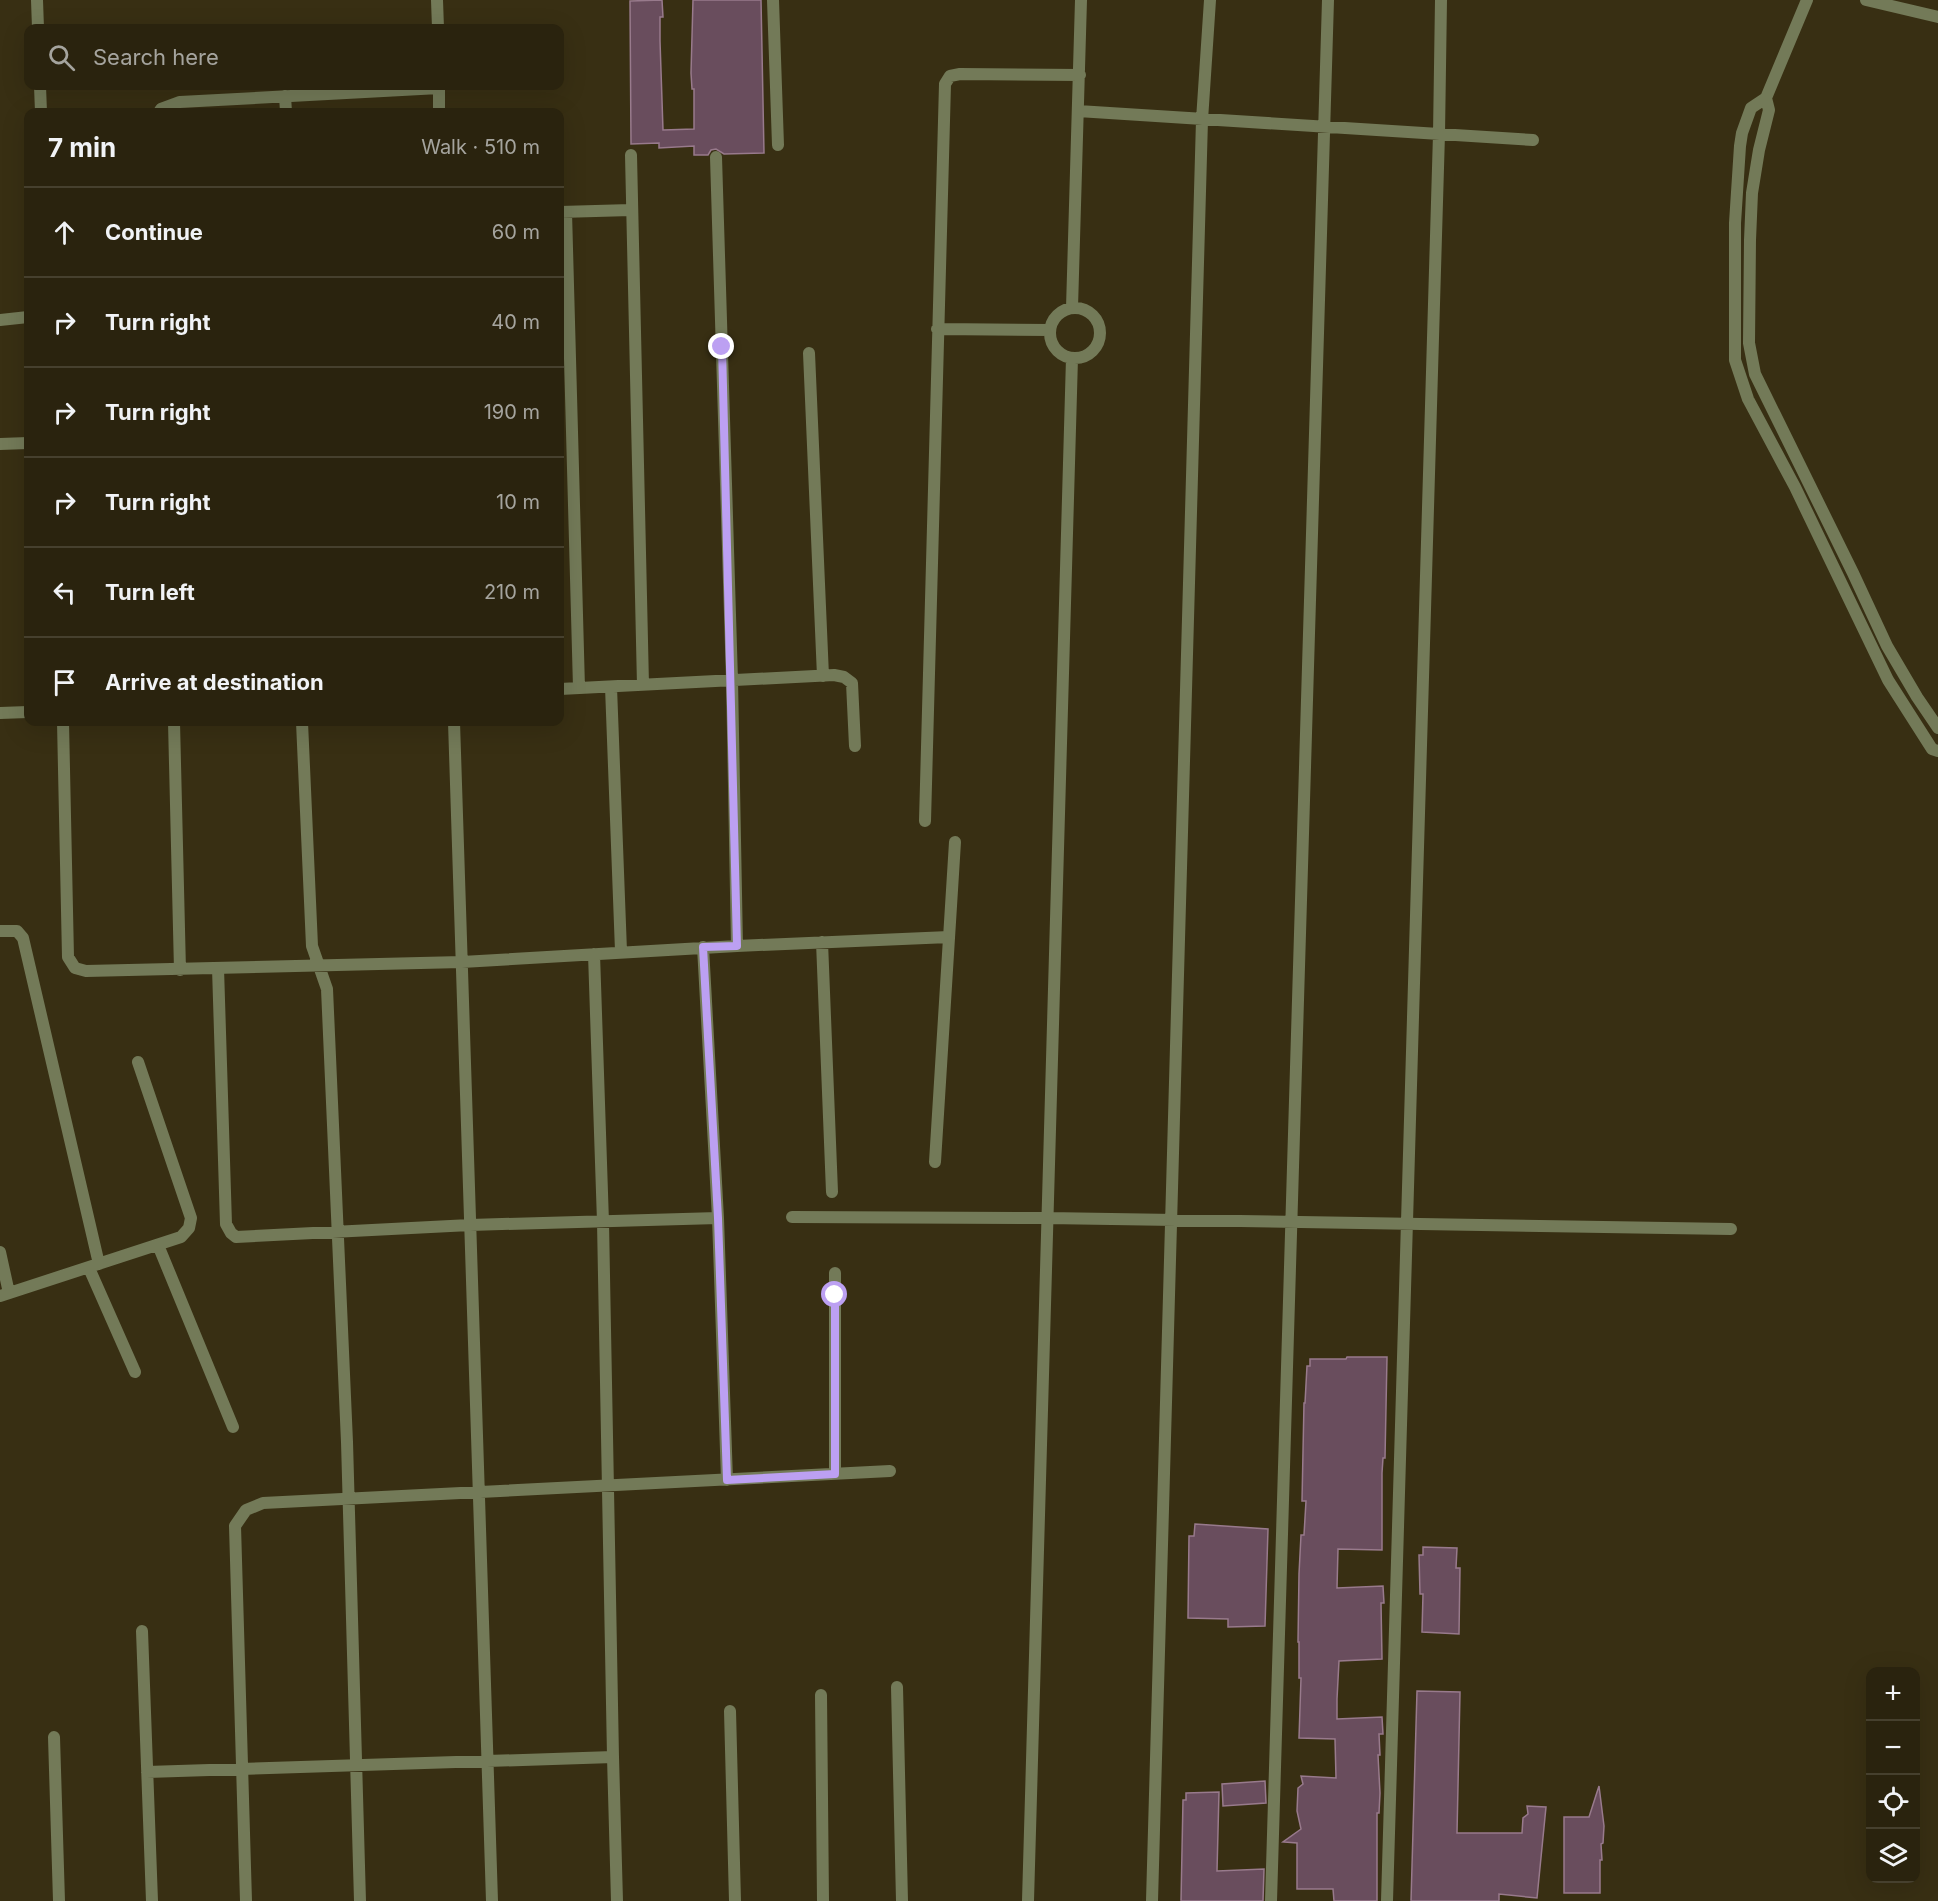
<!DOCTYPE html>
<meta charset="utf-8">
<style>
:root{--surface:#2a230e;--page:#322b17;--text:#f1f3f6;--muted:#a5a49e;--line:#46402e}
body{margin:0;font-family:Inter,sans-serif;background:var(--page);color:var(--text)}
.controls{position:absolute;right:18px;bottom:18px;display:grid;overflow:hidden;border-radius:12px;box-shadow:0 6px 24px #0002}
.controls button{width:54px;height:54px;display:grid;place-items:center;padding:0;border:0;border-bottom:2px solid var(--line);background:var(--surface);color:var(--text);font:30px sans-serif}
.stop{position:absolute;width:18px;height:18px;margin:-14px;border:4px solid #bca0f2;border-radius:50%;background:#fff}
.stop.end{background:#bca0f2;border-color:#fff;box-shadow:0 2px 6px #0008}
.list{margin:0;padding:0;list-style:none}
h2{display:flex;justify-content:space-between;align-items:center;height:78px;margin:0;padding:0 24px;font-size:26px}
h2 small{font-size:20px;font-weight:400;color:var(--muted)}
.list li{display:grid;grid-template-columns:39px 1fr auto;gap:18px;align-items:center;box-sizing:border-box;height:90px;padding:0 24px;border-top:2px solid var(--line)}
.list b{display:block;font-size:22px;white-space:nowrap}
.list em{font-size:20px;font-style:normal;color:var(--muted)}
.icon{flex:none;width:33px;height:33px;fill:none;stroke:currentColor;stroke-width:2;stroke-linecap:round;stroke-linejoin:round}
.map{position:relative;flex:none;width:1938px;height:1901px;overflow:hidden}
.search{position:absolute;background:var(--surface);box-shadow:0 6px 24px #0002;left:24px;top:24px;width:540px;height:66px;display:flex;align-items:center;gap:15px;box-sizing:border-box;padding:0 21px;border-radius:12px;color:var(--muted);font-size:22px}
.panel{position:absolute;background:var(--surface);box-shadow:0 6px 24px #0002;left:24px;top:108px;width:540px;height:618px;border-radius:12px}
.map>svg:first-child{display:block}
</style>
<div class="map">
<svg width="1938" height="1901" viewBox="0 0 1938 1901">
<rect width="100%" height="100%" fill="#382f13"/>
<path fill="#694d5d" stroke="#987a8c" stroke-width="1.5" d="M662,0L663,17H660V41L663,130L694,129V89H692L691,73L693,0H761L764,153L724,154L716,149L711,150L708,155H694V146L659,148V143L631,144L630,1Z
M1347,1357H1387L1385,1458H1383L1382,1473V1550L1338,1549L1337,1588L1383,1586L1384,1603H1381L1382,1659L1339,1661L1337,1699V1719L1382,1717L1383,1734H1379L1380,1755H1378L1380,1793L1379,1813H1377V1901H1334L1333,1889H1297V1843L1283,1842L1301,1829L1297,1811L1298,1788L1303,1784L1301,1776L1336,1778L1335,1739L1299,1738L1301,1678H1299V1642H1298L1299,1574L1301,1535H1304L1306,1501H1302L1304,1403H1305L1307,1366H1310V1359H1346Z
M1195,1524L1268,1529L1265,1626L1228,1627V1619L1188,1618L1189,1536H1194Z
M1423,1547L1457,1548L1456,1568H1460L1459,1634L1422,1632L1423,1594H1420L1419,1555H1423Z
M1417,1691L1460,1692L1457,1833H1522L1523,1818L1528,1814L1527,1806L1546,1807L1537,1898L1499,1894V1901H1411Z
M1265,1781L1266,1803L1223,1806L1222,1784Z
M1599,1786L1604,1826L1603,1843L1601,1844L1602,1860H1600V1893H1564V1817H1589Z
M1219,1792L1217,1871L1264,1869L1263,1901H1181L1183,1800H1186V1793Z"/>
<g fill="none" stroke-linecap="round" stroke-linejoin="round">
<path stroke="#737a58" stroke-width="12" d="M37,0L38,28
M437,0L438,28
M773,0L778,145
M1807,0L1766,98L1751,108L1742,133L1740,146L1735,223V360L1748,399L1795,487L1888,680L1932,749L1938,751
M1866,0L1938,17
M40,86L41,112
M439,86V112
M285,96L286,112
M1766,98L1769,110L1759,150L1752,193L1750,240L1749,343L1755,374L1853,573L1887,646L1917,697L1938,728
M1078,111L1533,140
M159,112L161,109L180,102L439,88
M631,155L643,685
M560,212L631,210
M566,212L579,688
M1050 333a25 25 0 1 1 50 0a25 25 0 1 1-50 0Z
M1072,308L1081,0
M0,320L28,317
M937,329L1050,330
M809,353L823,676
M0,444L28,443
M611,687L621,951
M560,689L834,675L844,677L852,683L855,746
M0,713L28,712
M63,722L68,957L75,968L86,971L462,962L737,946L732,680L716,157
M174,722L180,970
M302,722L312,946L327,989L347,1442L360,1901
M454,722L492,1901
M925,821L945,84L950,76L960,74L1080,75
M0,931H17L23,938L99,1264
M822,942L832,1192
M737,946L949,937
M703,947L718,1218L727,1480
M218,968L226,1224L231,1233L236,1237L470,1225L718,1218
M935,1162L955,842
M792,1217L1047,1218L1731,1229
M158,1245L233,1427
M0,1252L9,1293
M89,1268L135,1372
M835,1273V1474
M0,1296L181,1237L189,1228L191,1218L138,1062
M142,1631L152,1901
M897,1687L902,1901
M821,1695L823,1901
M730,1711L735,1901
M54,1737L59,1901
M613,1757L617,1901
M147,1772L613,1757L603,1222L594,954
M246,1901L235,1526L246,1510L263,1503L890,1471
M1028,1901L1072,358
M1152,1901L1202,120L1210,0
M1271,1901L1328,0
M1387,1901L1439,134L1441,0"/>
</g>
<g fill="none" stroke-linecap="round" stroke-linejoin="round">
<path stroke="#bca0f2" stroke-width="8" d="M722,347L737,946L703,947L718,1218L727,1480L835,1474V1295"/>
</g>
</svg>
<div class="controls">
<button>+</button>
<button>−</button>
<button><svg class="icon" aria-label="locate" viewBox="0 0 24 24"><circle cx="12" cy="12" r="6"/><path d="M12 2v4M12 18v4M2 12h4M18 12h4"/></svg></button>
<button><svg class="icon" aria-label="layers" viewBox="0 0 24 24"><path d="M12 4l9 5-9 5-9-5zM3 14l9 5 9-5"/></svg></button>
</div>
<div class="stop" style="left:835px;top:1295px"></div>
<div class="stop end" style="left:722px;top:347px"></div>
<div class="search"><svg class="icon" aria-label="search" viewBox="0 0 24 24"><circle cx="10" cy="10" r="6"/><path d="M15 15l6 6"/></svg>Search here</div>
<section class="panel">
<h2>7 min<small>Walk · 510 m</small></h2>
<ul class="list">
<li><svg class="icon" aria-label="ahead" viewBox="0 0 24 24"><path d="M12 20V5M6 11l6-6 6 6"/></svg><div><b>Continue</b></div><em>60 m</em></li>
<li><svg class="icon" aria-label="right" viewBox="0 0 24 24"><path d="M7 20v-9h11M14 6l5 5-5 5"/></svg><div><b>Turn right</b></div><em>40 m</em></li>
<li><svg class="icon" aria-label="right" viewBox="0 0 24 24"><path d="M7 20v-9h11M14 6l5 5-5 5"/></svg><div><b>Turn right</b></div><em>190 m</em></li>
<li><svg class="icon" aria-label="right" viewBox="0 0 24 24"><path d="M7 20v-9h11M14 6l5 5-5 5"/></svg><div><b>Turn right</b></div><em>10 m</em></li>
<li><svg class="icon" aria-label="left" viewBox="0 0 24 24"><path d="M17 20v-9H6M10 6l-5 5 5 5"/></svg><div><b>Turn left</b></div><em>210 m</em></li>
<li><svg class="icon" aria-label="arrive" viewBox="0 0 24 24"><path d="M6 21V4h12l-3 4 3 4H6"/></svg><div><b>Arrive at destination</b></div></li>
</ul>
</section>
</div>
